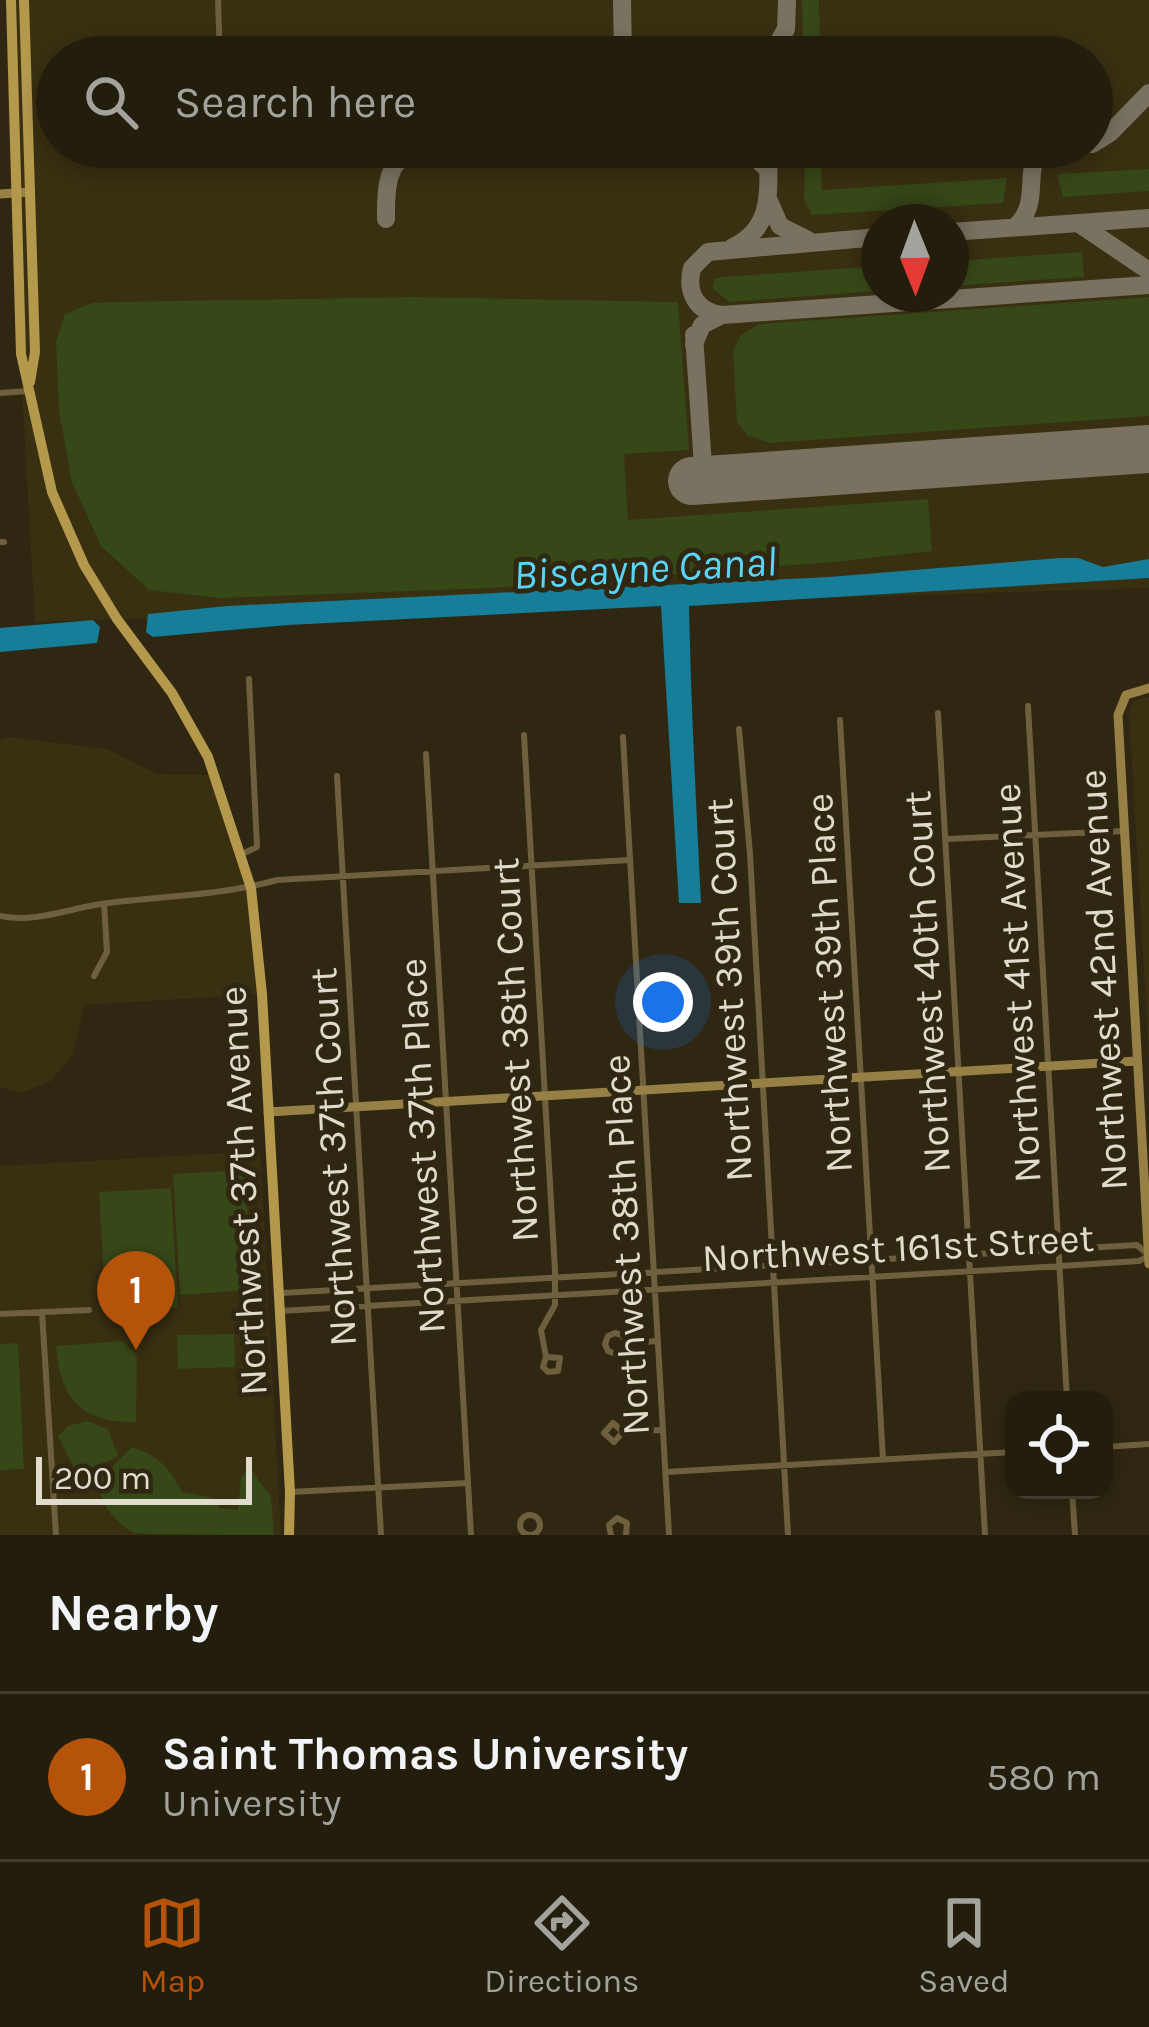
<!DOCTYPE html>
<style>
:root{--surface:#231d0d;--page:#2b2616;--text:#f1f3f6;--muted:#a3a29d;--line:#403b2e;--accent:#b45309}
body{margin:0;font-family:Karla,sans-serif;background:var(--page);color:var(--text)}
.controls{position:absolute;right:36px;bottom:36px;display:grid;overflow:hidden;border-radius:24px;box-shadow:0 6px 18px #0003}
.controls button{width:108px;height:108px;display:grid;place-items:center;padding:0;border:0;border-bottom:3px solid var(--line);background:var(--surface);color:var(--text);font:60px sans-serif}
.compass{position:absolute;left:861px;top:204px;width:108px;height:108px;border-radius:50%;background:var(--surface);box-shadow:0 6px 18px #0003;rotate:179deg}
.scale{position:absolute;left:36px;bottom:30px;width:216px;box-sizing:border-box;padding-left:12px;border:6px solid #e0dbcd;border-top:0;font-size:33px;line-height:42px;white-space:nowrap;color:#e0dbcd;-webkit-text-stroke:9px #2f2711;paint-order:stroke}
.you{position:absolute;left:663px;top:1002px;width:42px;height:42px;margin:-30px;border:9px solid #fff;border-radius:50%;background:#1a73e8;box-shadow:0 0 0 18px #1a73e833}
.badge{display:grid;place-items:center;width:78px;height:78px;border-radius:50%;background:var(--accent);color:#fff;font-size:39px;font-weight:700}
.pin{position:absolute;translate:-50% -99px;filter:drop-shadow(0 3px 6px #0008)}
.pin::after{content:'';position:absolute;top:63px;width:42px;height:36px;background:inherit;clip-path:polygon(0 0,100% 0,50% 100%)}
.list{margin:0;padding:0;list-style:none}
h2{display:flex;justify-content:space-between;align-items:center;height:156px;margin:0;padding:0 48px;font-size:51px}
h2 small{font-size:39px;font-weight:400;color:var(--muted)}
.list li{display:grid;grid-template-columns:78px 1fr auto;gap:36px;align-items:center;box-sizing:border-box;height:168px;padding:0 48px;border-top:3px solid var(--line)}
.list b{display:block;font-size:45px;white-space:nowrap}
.list p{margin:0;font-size:39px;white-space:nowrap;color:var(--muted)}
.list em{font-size:39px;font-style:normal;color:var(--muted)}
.icon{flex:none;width:66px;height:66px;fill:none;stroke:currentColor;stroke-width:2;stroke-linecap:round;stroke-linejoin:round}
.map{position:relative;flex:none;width:1149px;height:1535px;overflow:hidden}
.search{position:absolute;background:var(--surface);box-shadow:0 6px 18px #0003;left:36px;right:36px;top:36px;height:132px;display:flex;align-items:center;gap:30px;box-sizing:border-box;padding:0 42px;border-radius:66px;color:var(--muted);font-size:45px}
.sheet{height:324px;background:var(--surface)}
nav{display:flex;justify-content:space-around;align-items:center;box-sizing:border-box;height:168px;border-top:3px solid var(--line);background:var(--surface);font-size:33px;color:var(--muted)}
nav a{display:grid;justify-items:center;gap:6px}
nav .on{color:var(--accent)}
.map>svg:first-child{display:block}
</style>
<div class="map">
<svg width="1149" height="1535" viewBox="0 0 1149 1535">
<rect width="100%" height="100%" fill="#2f2711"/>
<path fill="#392f11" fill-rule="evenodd" d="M6,0H1149V588L35,622L10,179ZM57,57H1092V147H57ZM879,222H951V294H879Z
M1149,697V1058L1129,711L1134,701Z
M9,737L107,749L158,774L214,775L239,843L262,994L84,1005L73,1055L51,1081L22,1093L0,1087V740Z
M260,1151L281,1535H0V1166Z"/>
<path fill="#364718" d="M802,0H819L820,57H803Z
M805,147H820L822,190L1007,178L1003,203L812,215L804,200Z
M1149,169V191L1063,197L1057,174Z
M1082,252L1084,277L951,286V261Z
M879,266V291L729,302L712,288L715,279L721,277Z
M412,297L678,302L689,450L624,454L628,520L928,499L932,551L835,562L491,588L219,598L149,590L101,546L72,482L59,411L56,342L65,314L92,303L114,302Z
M1149,297V416L770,443L747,435L737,422L733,351L741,335L759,324Z
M245,1170L252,1290L180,1295L173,1174Z
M171,1188L178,1308L106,1313L99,1192Z
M234,1334L235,1367L178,1369L177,1335Z
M123,1341L137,1356L136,1422C81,1423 60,1399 56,1346Z
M18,1343L24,1469L0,1470V1344Z
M87,1421L108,1429L118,1456L78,1476L58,1436L68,1426Z
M132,1447C159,1456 169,1467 182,1492L214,1498L219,1508L238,1510L241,1477L249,1467L271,1497L274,1535C249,1535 150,1535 134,1533C114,1522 99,1503 98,1481Z"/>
<path fill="#177e99" d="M1060,558H1078L1103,567L1149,559V578L689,606C691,704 696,804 701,903H679L661,606L288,625L153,637L146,632L148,614L227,606L829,577Z
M93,620L100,627L97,643L0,652V628Z"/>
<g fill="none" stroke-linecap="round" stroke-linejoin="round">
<path stroke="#797260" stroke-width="18" d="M622,0L623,57
M770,57L786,29L787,0
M1092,144L1110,133L1149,93
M745,147L768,170
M1033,147H1082
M768,199L780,226L808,240
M386,219C385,158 397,148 458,147
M1078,223L1149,271
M1015,227C1042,203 1022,174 1041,147
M951,232L1149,218
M733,247C775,228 768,186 768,147
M722,315C696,312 686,292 692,268L708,252L879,237
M694,335L704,480
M694,344L702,325L722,315L1149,285"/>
<path stroke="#797260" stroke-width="48" d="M692,481L1149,449"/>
<path stroke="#6e603e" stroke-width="6" d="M218,0L220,57
M0,393L28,391
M0,542H4
M1028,706L1067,1400
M938,713L985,1535
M840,720L883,1459
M739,729L750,854L788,1535
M524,735L555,1270V1305L541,1330L546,1357L543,1367L548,1372L558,1371L560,1358L546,1357
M623,737L669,1535
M426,754L471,1535
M337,776L381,1535
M946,839L1124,831
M242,854L257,847L249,679
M0,916C35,923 67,909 101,904C160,896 220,896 277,880L630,860
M94,976L107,952L104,904
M282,1293L1120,1246L1137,1245L1146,1253
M280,1311L1045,1267L1139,1261L1149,1256
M42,1312L56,1535
M0,1314L89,1310
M626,1343L623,1350L616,1354L608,1351L605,1344L608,1336L615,1333L622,1335L626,1343L658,1341
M623,1432L614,1442L604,1433L613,1423L623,1432L662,1430
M1104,1447L1149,1444
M666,1472L1014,1452
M1072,1490L1075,1535
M290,1492L468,1483
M520 1525a10 10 0 1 1 20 0a10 10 0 1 1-20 0Z
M611,1535L609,1525L617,1518L627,1523L626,1535"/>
<path stroke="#968046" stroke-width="9" d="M0,194L30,192
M1149,688L1126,695L1118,715L1149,1264
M268,1112L1137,1061"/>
<path stroke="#b4984c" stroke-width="10" d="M11,0L21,354L52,492L84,565L117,619L172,693L208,757L251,888L262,994L290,1492L289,1535
M24,0L35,352L30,382"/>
</g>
<g text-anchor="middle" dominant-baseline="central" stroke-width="10" stroke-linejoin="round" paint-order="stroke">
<g font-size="39" fill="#e0dbcd" stroke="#2f2711">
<text transform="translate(1103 980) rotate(-93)">Northwest 42nd Avenue</text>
<text transform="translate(927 982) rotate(-93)">Northwest 40th Court</text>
<text transform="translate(829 983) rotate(-93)">Northwest 39th Place</text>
<text transform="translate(1017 983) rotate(-93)">Northwest 41st Avenue</text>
<text transform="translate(729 990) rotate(-93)">Northwest 39th Court</text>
<text transform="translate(515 1050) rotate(-93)">Northwest 38th Court</text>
<text transform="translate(422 1146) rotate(-93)">Northwest 37th Place</text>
<text transform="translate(333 1157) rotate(-93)">Northwest 37th Court</text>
<text transform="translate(243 1191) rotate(-93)">Northwest 37th Avenue</text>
<text transform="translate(626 1245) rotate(-93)">Northwest 38th Place</text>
<text transform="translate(898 1248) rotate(-3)">Northwest 161st Street</text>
</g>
<g font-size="42" font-style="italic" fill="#5ad5fa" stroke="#2f2711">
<text transform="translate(645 568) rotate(-3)">Biscayne Canal</text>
</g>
</g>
</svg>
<div class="controls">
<button><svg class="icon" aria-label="locate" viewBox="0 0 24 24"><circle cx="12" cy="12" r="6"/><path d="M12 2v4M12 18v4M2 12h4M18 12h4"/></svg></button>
</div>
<svg class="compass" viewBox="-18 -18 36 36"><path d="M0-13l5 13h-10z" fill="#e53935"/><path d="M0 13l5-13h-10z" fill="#a3a29d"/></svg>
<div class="scale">200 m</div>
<div class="you"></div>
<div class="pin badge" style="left:136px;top:1350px">1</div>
<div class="search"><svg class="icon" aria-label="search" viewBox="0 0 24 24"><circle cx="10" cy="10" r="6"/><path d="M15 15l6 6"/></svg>Search here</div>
</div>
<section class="sheet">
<h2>Nearby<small></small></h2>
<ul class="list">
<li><span class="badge">1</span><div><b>Saint Thomas University</b><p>University</p></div><em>580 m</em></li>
</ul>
</section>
<nav>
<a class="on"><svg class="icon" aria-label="map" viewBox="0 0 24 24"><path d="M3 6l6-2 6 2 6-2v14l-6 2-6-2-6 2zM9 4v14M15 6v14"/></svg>Map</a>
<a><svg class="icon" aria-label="directions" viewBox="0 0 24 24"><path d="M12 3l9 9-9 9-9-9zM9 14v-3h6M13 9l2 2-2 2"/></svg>Directions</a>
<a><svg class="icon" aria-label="saved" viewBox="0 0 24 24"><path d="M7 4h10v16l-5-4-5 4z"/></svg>Saved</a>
</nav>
